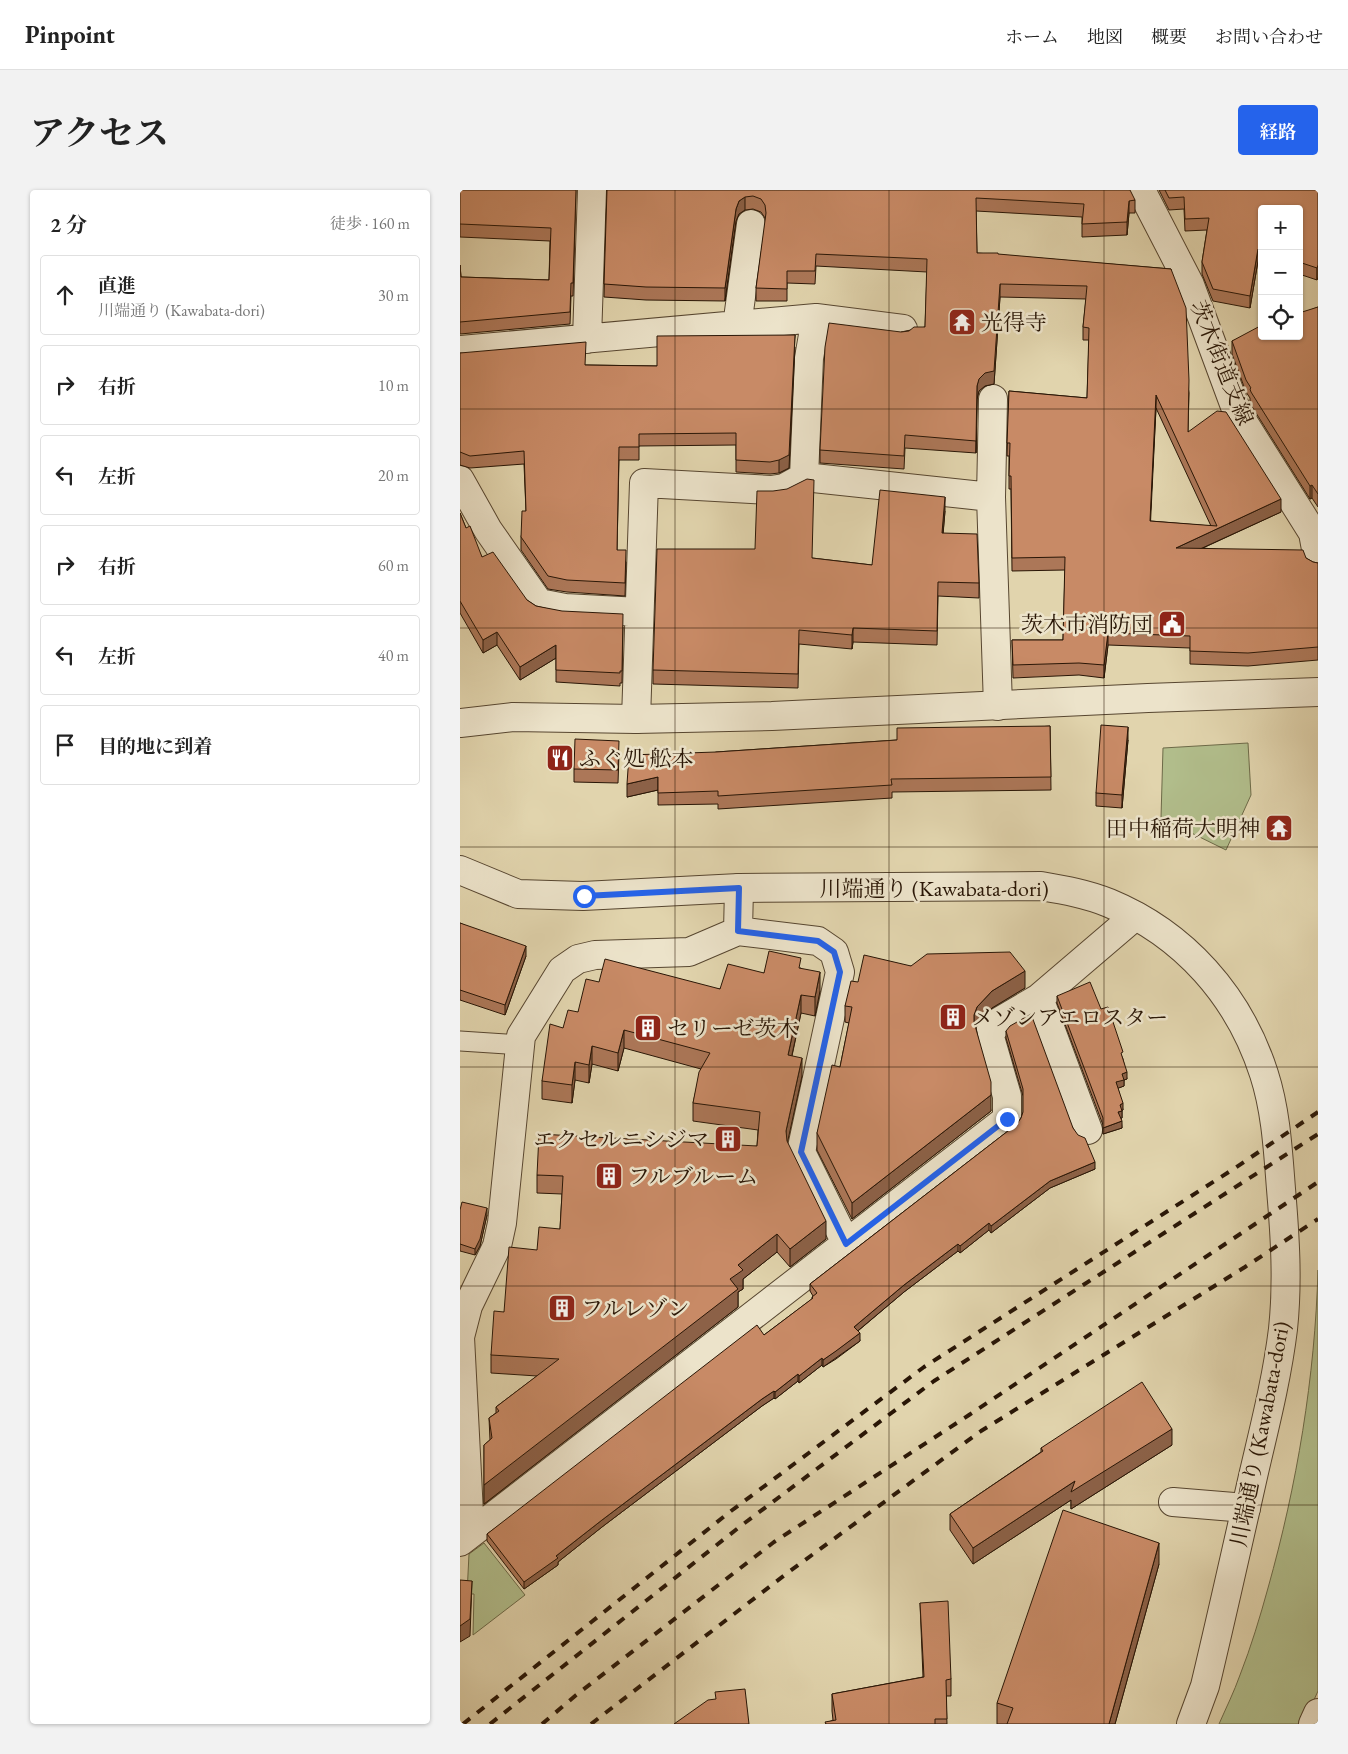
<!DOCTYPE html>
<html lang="ja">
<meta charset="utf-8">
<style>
:root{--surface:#fff;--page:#f2f2f2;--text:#222;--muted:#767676;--line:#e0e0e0;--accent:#2563eb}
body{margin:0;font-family:"EB Garamond","Noto Serif JP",serif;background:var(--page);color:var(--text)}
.controls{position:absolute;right:15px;top:15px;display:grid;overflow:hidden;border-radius:5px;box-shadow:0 1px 4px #0004}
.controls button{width:45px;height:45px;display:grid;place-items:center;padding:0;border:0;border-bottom:1px solid var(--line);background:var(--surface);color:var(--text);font:25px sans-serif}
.stop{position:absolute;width:15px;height:15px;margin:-11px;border:4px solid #2563eb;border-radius:50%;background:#fff}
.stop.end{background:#2563eb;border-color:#fff;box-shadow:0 1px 5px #0008}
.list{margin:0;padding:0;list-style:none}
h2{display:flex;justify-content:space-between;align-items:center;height:65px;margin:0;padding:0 20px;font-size:21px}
h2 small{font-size:16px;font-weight:400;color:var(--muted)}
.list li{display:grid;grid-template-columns:32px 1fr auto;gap:15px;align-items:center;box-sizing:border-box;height:80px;margin:0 10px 10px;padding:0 10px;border:1px solid var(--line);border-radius:5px}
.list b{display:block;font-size:19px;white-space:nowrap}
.list p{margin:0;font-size:16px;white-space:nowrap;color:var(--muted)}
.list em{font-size:16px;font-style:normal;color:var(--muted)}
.icon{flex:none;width:28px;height:28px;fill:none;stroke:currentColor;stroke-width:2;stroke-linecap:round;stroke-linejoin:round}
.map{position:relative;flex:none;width:858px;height:1534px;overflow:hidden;border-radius:5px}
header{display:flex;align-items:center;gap:30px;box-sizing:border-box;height:70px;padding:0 25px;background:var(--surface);border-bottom:1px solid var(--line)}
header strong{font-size:24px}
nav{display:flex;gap:28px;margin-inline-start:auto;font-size:18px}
.intro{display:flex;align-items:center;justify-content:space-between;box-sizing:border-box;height:120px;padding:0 30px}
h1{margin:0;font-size:35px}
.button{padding:12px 22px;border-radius:5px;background:var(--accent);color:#fff;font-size:18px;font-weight:700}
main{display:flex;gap:30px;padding:0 30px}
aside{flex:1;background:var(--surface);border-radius:5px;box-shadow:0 1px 4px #0004}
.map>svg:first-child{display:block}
</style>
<header>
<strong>Pinpoint</strong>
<nav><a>ホーム</a><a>地図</a><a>概要</a><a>お問い合わせ</a></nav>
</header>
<div class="intro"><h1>アクセス</h1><a class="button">経路</a></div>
<main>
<aside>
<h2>2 分<small>徒歩 · 160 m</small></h2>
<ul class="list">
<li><svg class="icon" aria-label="ahead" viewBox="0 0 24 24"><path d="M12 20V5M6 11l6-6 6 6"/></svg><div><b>直進</b><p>川端通り (Kawabata-dori)</p></div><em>30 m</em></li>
<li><svg class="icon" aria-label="right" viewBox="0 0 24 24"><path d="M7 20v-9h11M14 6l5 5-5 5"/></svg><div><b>右折</b></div><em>10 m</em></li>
<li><svg class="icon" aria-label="left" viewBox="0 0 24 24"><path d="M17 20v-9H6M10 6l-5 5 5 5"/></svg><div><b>左折</b></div><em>20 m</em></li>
<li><svg class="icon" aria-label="right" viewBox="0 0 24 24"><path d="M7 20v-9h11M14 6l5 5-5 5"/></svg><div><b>右折</b></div><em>60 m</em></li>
<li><svg class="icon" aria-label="left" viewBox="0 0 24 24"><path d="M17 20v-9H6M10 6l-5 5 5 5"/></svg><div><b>左折</b></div><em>40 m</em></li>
<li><svg class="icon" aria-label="arrive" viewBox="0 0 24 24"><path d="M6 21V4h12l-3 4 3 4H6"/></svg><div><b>目的地に到着</b></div></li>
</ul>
</aside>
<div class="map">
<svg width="858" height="1534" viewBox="0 0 858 1534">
<rect width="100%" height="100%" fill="#e1d4ad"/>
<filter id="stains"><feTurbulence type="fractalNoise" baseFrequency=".004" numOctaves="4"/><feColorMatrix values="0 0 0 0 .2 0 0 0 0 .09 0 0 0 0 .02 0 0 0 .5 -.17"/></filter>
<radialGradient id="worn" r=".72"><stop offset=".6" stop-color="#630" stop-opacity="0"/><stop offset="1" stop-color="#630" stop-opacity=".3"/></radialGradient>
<path fill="#b1bd8b" stroke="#6d6a48" d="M788,553L791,605L766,660L701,628L703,558Z
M858,1080V1501L843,1534H759C766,1518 774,1502 780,1485C791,1457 800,1427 808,1398C837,1295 855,1187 858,1080Z
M24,1353L65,1405L13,1445L14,1404H7L9,1364Z"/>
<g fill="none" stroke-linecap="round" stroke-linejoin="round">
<g stroke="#574630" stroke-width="21">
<path id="service" d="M0,851L60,855"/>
</g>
<g stroke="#574630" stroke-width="30">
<path id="minor" d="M681,0L730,95L777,222L853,343L858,370
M277,136L291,34
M127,149L132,0
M0,160L356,128L443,139
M533,209L531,307L538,516
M344,287L531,307
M0,290L28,340L79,413L105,418L179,422
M176,529L184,293L311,300L324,298L344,287L349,168L356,128
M278,741L279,698
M579,808L628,940
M713,1312L786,1318
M10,1343L0,1147L8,1116L37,1056L42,1033L61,846L102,780L118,769L135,765L229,762L278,741L358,751L374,762L380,782L341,962L386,1053
M0,1352L547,929V906L529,844L540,831L579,808L675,726
M853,1534L858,1523"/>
</g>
<g stroke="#574630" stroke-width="30">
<path id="tertiary" d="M0,533L53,527L176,529L312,526L688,508L858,502
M0,680L58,704L123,706L279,698L581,696C604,700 627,704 649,713C724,744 779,806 804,884C816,921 818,961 821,999C825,1046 828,1092 823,1139C817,1188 805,1235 794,1282C778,1353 762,1425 745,1496L731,1534"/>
</g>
<use href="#service" stroke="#ece3ca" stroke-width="19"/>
<use href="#minor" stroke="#ece3ca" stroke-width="28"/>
<use href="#tertiary" stroke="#ece3ca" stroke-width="28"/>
<path stroke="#291606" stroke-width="4" stroke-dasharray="9 9" stroke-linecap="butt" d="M3,1534L271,1321L464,1177L775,978L858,922
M30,1534L282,1335L474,1191L858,944
M82,1534L115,1506L314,1352L509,1225L858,992
M131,1534L326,1384L521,1241L785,1077L858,1029"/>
</g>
<path fill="#ac7758" stroke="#291606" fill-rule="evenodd" d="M0,0H116L113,106H111L110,134L0,144V75L1,87L89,90L90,51L0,47Z
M147,0L675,10V23H669L667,45L622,47V27L516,21L517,63L711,79L729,203L728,241L821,322L743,358L846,368L853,372L858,373V470L788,476L730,474V458L648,455L644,488L619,485L553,488L552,450H603L605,380L552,381L551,299H549V266H547L549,201L627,208L629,150H623V137L626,109L540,107L534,194L525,196L519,201L517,209L516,263L445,258L444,279L360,273V260L441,142L465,137L467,82L356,76L355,94L327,93V111H296V98L306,30L305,28L301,22L293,19L285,20L279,24L276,31L265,111L186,110L144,107ZM696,218L751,336L690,331Z
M699,0H858L857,90L839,84V19H802V72L798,71L790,118L753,111L742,84V72L747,40L725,41L724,19L709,20Z
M858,117V317L852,308L850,309L791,215L790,211V208L786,202L772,164V151Z
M335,157L329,278L319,283L310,284L276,282V255L179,256V270H159L157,360L166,372L165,406L107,402L88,399L61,360V347L66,321L64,274L10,278L0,275V163L125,175L197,176Z
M485,321L483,343L519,393V408L478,406L477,455L393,452L392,459L339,454L338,498L193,494V480L352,368L412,375Z
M0,323L6,338L22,367L67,410L76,416L163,437L162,493H160V496L96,492V468L60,490L37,455L23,463L0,423Z
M590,536L591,600L432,602V608L258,619V614L198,615V600L167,607L256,562L437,550Z
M668,550L662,618L636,616V603Z
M159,564L158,593L114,592V579Z
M0,733L66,766L45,825L0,810Z
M451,776L565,798L532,818L517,834L516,837L531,921L392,1029L357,960V943L380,877L389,833L385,832V816L398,792Z
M341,778L360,801L355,826L341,823L332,866L342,886L327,952L366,1049L330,1077L317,1062L283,1089V1099L278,1102V1117L24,1314V1255L30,1250L29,1228L36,1223V1217L77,1186L31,1183V1165L44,1122L77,1060L100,1039L102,1004L77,1003V985L297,956L298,940L233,931V913L241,879L164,858L158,881L132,874L129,893L115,890L112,913L82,909V891L103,838L118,822L139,792L260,799L304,783Z
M597,806L641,819L663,869L667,889L664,890V896L658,898L663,920H662V928H661L662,938L643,944V935L597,813Z
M546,841L613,938L635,979L590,998L531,1043L529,1040L500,1063L498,1061L444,1102L398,1141L400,1151L376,1169L363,1177L362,1175L339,1193L338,1191L315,1209L314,1208L302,1216L142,1337L98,1372V1375L64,1399L27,1351V1344L304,1145L352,1109V1107L353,1106L350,1101V1094L557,934L561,928L563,922V906L546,848Z
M0,1020L27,1025L20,1056L15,1065L0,1061Z
M712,1255L611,1319V1310L513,1374L490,1340V1324L581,1262V1258Z
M699,1374L655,1534H537V1513Z
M460,1413L491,1489V1506H486L487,1534H365L373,1530L372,1521V1504L463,1487Z"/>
<path fill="#8c6147" stroke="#291606" d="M285,7V20L279,24L276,31L265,111V98L276,19L279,11Z
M669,11V23L667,45V32Z
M798,59V71L790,118V106Z
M858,75V87L857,90V78Z
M540,94V107L534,194L525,196L519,201L517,209L516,263L517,196Z
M335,145L329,278L319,283V270Z
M696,205V218L690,343V331Z
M852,295V308L850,309V296Z
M485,307V321L482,357V343Z
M821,309V322L716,370V358Z
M393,438V452L392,459V445Z
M37,442V455L23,463V450Z
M648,443V455L644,488V475Z
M96,455V468L60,490V477Z
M668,537V550L662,618V605Z
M198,587V600L167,607V594Z
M66,756V766L45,825V815Z
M565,781V798L532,818L517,834L514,841V825L517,817L532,801Z
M360,782V801L355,826V807Z
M341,805V823L328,883V865Z
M164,840V858L158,881V863Z
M132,856V874L129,893V875Z
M342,868V886L326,959V941Z
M115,872V890L112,913V895Z
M667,882V889L664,890V896L656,899V892L662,884Z
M531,905V921L392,1029V1013Z
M663,913V920L660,921V915Z
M662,921V928L658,929V922Z
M662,931V938L643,944V938Z
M635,972V979L590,998L531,1043V1036L590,991Z
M27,1018V1025L20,1056L15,1065V1059Z
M366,1031V1049L330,1077V1059Z
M529,1033V1040L500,1063V1056Z
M317,1044V1062L283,1089V1099L278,1102V1117L24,1314V1295L270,1089L278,1075Z
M498,1054V1061L444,1102L394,1144V1137L444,1095Z
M400,1143V1151L363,1177V1170Z
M362,1168V1175L339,1193V1186Z
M338,1184V1191L315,1209V1202Z
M314,1201V1208L302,1216L142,1337L98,1372V1375L64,1399V1392L96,1366L142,1330L302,1209Z
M712,1239V1255L611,1319V1310L513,1374V1358L615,1291Z
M699,1353V1374L655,1534H649Z
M12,1391L10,1446L0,1452V1436Z"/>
<path fill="#c88a66" stroke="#291606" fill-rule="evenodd" d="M0,0H116L113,93H111L110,122L0,132V75L1,87L89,90L91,38L0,34Z
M147,0H670L675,10L669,11L667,32L622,34L624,14L516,8L517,63H538V64L711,79L726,118L729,190L728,242L757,221L766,222L821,309L716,358L843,360L846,368L853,372L858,373V457L788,463L730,461V446L648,443L644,475L619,473L553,475L552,450H603L605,367L552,368L551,286H549L550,253H547L549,201L627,208L629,138L623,137L627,96L540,94L534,181L525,183L519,189L517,196L516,251L445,245L444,266L360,260L365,157L369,133L441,142L449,141L454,137H465L467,69L356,64L355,81H327V99L296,98L306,23L305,15L301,9L293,6L285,7L279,11L276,19L265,98L186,97L144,94ZM696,205L757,336L690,331Z
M705,0H858V75L857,78L839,72V19H802V60L798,59L790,106L753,99L742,72L749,28L725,29L724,7L709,8Z
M858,117V304L852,295L850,296L791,202L790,199L791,198L786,190L772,151L802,135V146H839V123Z
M335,145L329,265L319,270L310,272L276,270V243L179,244V257H159L157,360H166L165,393L107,390L88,386L61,347L62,321H66L64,261L10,266L0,262V163L126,152L125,175L197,176V146Z
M347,289L354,290L352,368L412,375L420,300L485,307L482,343L517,344L519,393L478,392L477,441L393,438L392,445L339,440L338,484L193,480L197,359H295L297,301H313L327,299Z
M0,323L6,338L10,336L22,367L33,362L67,410L76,416L102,421L163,424L162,481H160V483L96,480V455L60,477L37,442L23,450L0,411Z
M641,535L668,537L662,605L636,603Z
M590,536L591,587L431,589L432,595L258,606V601L198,603V587L167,594L169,565L256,562L437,550V538Z
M115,549L159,551L158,580L114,579Z
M0,733L66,756L45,815L0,800Z
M309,761L341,768L339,778L360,782L355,807L341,805L328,865L342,868L326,941L327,951L366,1031L330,1059L317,1044L278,1075L283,1080L270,1089L278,1099L24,1295V1255L32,1248L29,1228L39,1221L36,1217L99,1169L31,1165L34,1121L44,1122L49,1057L77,1060L79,1037L100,1039L103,986L77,985L79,944L297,956L300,922L233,913L239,882L250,863L164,840L158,863L132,856L129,875L115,872L112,895L82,891L90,834L103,838L108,820L118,822L126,789L139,792L145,769L260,799L268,774L304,783Z
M550,762L565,781L532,801L517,817L514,825V832L531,892V905L392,1013L357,943L372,875L380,877L392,817L385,816L391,791L398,792L404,765L451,776L467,764Z
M630,792L641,819L648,817L663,862L661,863L667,882L662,884L664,890L656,892L663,913L660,915L662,921L658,922L662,931L643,938V928L597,806Z
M571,824L613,938L618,945L625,948L635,972L590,991L531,1036L529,1033L500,1056L498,1054L444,1095L394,1137L400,1143L376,1161L363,1170L362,1168L339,1186L338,1184L315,1202L314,1201L302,1209L142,1330L96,1366L98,1368L64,1392L27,1344L297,1135L304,1145L353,1108L352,1107L357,1103L350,1094L557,934L561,928L563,922V899L546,841L550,836Z
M2,1012L27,1018L20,1049L15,1059L0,1054V1020Z
M682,1192L712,1239L611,1302L615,1291L513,1358L490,1324L583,1261L581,1258Z
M603,1320L699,1353L649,1534H547L553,1518L537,1513Z
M0,1390L12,1391L10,1429L0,1436Z
M488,1411L491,1489L486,1490L487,1529H475V1534H366L365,1532L376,1530L372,1504L464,1487L460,1413Z
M285,1499L289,1534H214L248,1510L256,1509L255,1502Z"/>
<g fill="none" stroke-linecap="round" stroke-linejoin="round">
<path stroke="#2563eb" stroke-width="6" d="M124,706L279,698L278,741L358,751L374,762L380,782L341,962L386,1054L547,929"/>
</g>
<path fill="none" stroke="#291606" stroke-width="1" stroke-opacity="0.55" d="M215,0V1534M429,0V1534M644,0V1534M0,219H858M0,438H858M0,657H858M0,877H858M0,1096H858M0,1315H858"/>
<defs>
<g id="temple-square" transform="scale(1.4375)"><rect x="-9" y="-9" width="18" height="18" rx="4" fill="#8f2418" stroke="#ece3ca"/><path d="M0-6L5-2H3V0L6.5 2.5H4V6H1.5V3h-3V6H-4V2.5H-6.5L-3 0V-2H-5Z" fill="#fff"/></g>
<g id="civic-square" transform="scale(1.4375)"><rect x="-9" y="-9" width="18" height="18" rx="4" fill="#8f2418" stroke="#ece3ca"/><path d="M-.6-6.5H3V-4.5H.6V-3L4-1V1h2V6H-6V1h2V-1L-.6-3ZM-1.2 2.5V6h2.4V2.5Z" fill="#fff"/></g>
<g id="restaurant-square" transform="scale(1.4375)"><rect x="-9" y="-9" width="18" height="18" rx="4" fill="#8f2418" stroke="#ece3ca"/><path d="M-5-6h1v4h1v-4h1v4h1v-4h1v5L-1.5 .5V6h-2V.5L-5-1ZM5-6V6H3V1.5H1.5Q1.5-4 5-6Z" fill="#fff"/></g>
<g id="building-square" transform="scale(1.4375)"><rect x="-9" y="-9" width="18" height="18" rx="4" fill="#8f2418" stroke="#ece3ca"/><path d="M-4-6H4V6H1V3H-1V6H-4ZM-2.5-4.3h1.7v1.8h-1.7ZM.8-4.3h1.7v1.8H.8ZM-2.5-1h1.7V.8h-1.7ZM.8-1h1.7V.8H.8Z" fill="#fff"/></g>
</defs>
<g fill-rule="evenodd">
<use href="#temple-square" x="502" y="132"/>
<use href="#civic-square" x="712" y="434"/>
<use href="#restaurant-square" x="100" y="568"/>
<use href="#temple-square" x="819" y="638"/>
<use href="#building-square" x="493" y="827"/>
<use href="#building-square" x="188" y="838"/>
<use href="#building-square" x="268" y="949"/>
<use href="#building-square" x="149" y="986"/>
<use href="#building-square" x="102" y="1118"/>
</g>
<g text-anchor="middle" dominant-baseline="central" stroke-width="5" stroke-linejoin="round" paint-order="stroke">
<g font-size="22" fill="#291606" stroke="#ece3ca" text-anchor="start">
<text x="521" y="132">光得寺</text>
<text x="693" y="434" text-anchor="end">茨木市消防団</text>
<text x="119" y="568">ふぐ処 舩本</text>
<text x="800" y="638" text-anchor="end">田中稲荷大明神</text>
<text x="512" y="827">メゾンアエロスター</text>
<text x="207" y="838">セリーゼ茨木</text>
<text x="249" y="949" text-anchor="end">エクセルニシジマ</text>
<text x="168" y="986">フルブルーム</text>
<text x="121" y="1118">フルレゾン</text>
</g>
<g font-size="22" fill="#291606" stroke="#ece3ca">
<text transform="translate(762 173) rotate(68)">茨木街道支線</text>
<text x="474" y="698">川端通り (Kawabata-dori)</text>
<text transform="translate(800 1244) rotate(-79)">川端通り (Kawabata-dori)</text>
</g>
</g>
<rect width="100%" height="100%" filter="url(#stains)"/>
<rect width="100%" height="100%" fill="url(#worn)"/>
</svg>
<div class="controls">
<button>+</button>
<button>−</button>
<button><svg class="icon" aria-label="locate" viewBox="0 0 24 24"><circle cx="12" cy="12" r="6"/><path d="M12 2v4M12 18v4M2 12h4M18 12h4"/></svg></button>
</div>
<div class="stop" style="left:124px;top:706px"></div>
<div class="stop end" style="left:547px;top:929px"></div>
</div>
</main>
